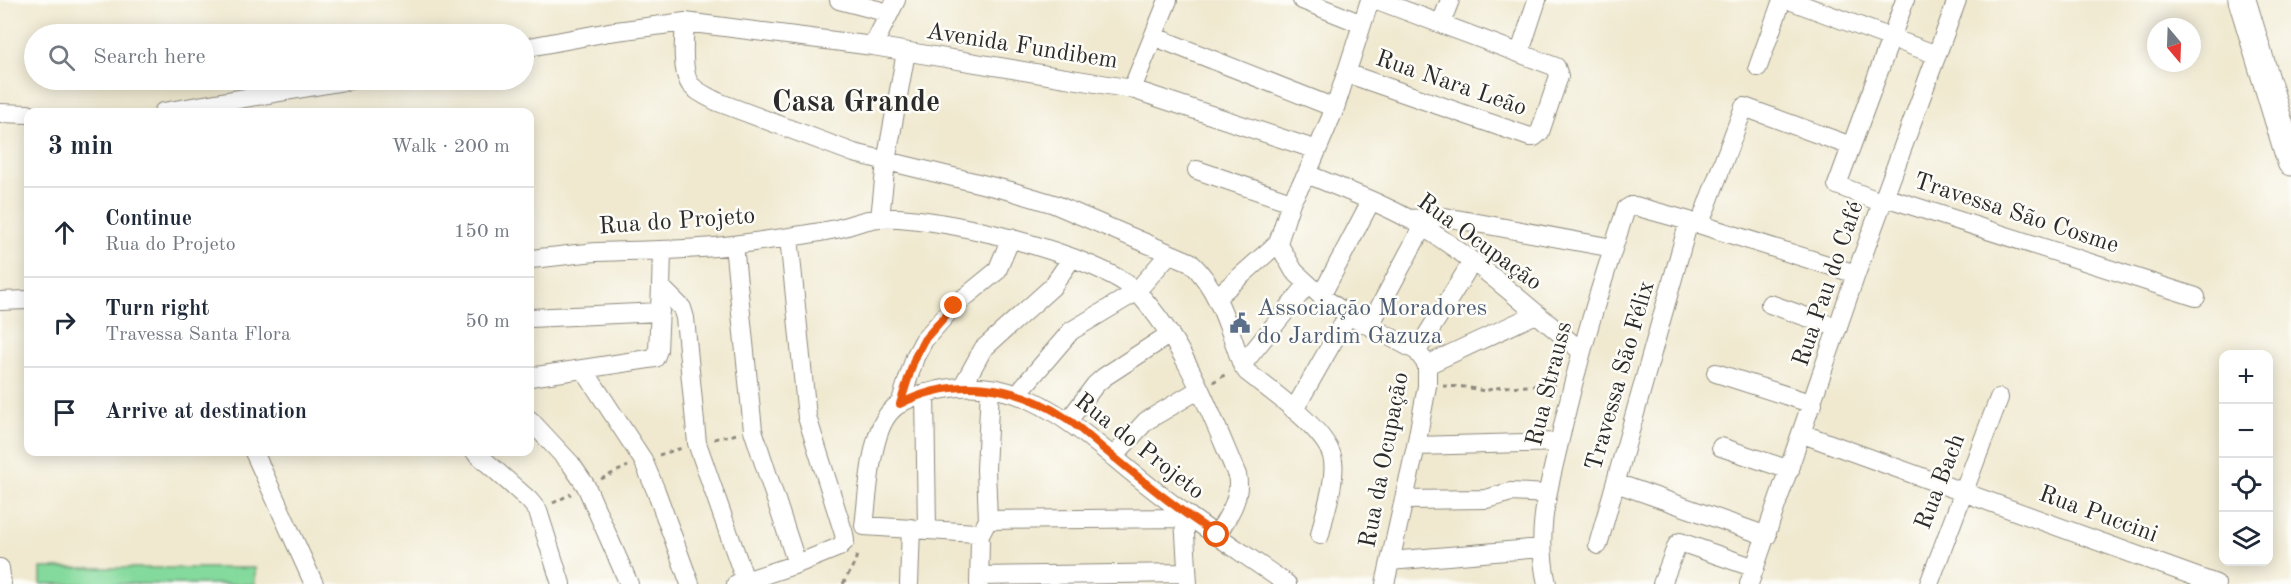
<!DOCTYPE html>
<meta charset="utf-8">
<style>
:root{--surface:#fff;--page:#f6f6f7;--text:#1f2937;--muted:#747a83;--line:#e0e1e3}
body{margin:0;font-family:"Old Standard TT",serif;background:var(--page);color:var(--text)}
.controls{position:absolute;right:18px;bottom:18px;display:grid;overflow:hidden;border-radius:12px;box-shadow:0 3px 15px #0003}
.controls button{width:54px;height:54px;display:grid;place-items:center;padding:0;border:0;border-bottom:2px solid var(--line);background:var(--surface);color:var(--text);font:30px sans-serif}
.compass{position:absolute;left:2147px;top:18px;width:54px;height:54px;border-radius:50%;background:var(--surface);box-shadow:0 3px 15px #0003;rotate:161deg}
.stop{position:absolute;width:18px;height:18px;margin:-14px;border:4px solid #ea580c;border-radius:50%;background:#fff}
.stop.end{background:#ea580c;border-color:#fff;box-shadow:0 2px 6px #0008}
.list{margin:0;padding:0;list-style:none}
h2{display:flex;justify-content:space-between;align-items:center;height:78px;margin:0;padding:0 24px;font-size:26px}
h2 small{font-size:20px;font-weight:400;color:var(--muted)}
.list li{display:grid;grid-template-columns:39px 1fr auto;gap:18px;align-items:center;box-sizing:border-box;height:90px;padding:0 24px;border-top:2px solid var(--line)}
.list b{display:block;font-size:22px;white-space:nowrap}
.list p{margin:0;font-size:20px;white-space:nowrap;color:var(--muted)}
.list em{font-size:20px;font-style:normal;color:var(--muted)}
.icon{flex:none;width:33px;height:33px;fill:none;stroke:currentColor;stroke-width:2;stroke-linecap:round;stroke-linejoin:round}
.map{position:relative;flex:none;width:2291px;height:584px;overflow:hidden}
.search{position:absolute;background:var(--surface);box-shadow:0 3px 15px #0003;left:24px;top:24px;width:510px;height:66px;display:flex;align-items:center;gap:15px;box-sizing:border-box;padding:0 21px;border-radius:33px;color:var(--muted);font-size:22px}
.panel{position:absolute;background:var(--surface);box-shadow:0 3px 15px #0003;left:24px;top:108px;width:510px;height:348px;border-radius:12px}
.map>svg:first-child{display:block}
</style>
<div class="map">
<svg width="2291" height="584" viewBox="0 0 2291 584">
<rect width="100%" height="100%" fill="#fdfcf7"/>
<filter id="ink" filterUnits="userSpaceOnUse"><feTurbulence type="fractalNoise" baseFrequency=".0167" numOctaves="2"/><feDisplacementMap in="SourceGraphic" scale="12" xChannelSelector="R" yChannelSelector="G"/><feConvolveMatrix kernelMatrix="1 2 1 2 8 2 1 2 1" color-interpolation-filters="sRGB"/></filter>
<filter id="wash" filterUnits="userSpaceOnUse"><feTurbulence type="fractalNoise" baseFrequency=".008" numOctaves="4" result="noise"/><feDisplacementMap in="SourceGraphic" scale="24" xChannelSelector="R" yChannelSelector="G"/><feGaussianBlur stdDeviation="1.35" result="paint"/><feColorMatrix in="noise" values="0 0 0 0 0 0 0 0 0 0 0 0 0 0 0 0 0 1.4 0 .05"/><feComposite in="paint" operator="in"/></filter>
<g filter="url(#wash)">
<rect width="100%" height="100%" fill="#f0e9d0"/>
<path fill="#84da9c" stroke="#588264" stroke-width="1.5" d="M41,568H255V584H41Z"/>
</g>
<g filter="url(#ink)">
<g fill="none" stroke-linecap="round" stroke-linejoin="round">
<g stroke="#8e8a7e" stroke-width="20">
<path id="minor" d="M839,0L889,13
M1302,0L1362,24
M1370,0L1335,108L1307,174L1291,202L1278,243L1294,271L1321,296L1348,315L1417,351L1427,365V386L1416,446L1385,584
M1789,0L1937,55
M685,22C684,38 681,71 690,84C696,92 710,98 718,102L854,153L1011,191L1054,204L1190,262C1219,289 1229,329 1242,365L1247,372C1271,391 1330,432 1333,461C1336,482 1324,514 1320,535
M1441,23L1450,0
M1155,37L1335,108
M873,46L896,0
M524,48L609,32L685,22L873,46L1132,89L1168,0
M1520,52L1537,0
M1758,67L1782,0
M1346,73L1530,137H1534L1540,132L1559,76L1556,67L1377,0
M1132,89L1317,150
M163,112L351,80
M0,113L28,114
M1197,170L1291,202
M1307,174C1345,190 1387,205 1423,227C1480,262 1530,309 1581,351
M1885,197L2196,297
M1883,203L1837,185L1905,0
M1704,213L1744,107L1851,146
M880,218L886,162L906,52
M1409,219L1445,217L1613,248
M734,245L753,430L797,564
M662,252L661,287L682,308L685,318L697,443L745,580
M530,259C552,257 575,254 597,252C643,250 687,251 733,245C767,240 802,236 836,229C850,226 865,219 880,218C932,214 1102,255 1138,293C1186,345 1210,412 1237,475C1242,498 1228,516 1217,535
M1321,296L1371,201
M1217,297L1278,243
M0,301L28,300
M1770,304L1838,328
M530,318L660,312
M1370,325L1423,226
M1417,351L1472,262
M1242,365L1307,285
M1427,365L1536,314
M584,370L643,460L656,491L690,584
M1716,373L1813,404
M530,377L655,358L658,350L661,287
M962,387L983,349L1052,287L1072,258
M925,393L927,529
M1018,393L1071,331L1136,292L1169,254
M900,404L915,357L924,340L954,306L997,271L1011,238
M1294,410L1348,315
M530,420L571,464L586,486L629,584
M1069,420L1095,385L1104,377L1170,334
M1803,434L2216,584
M1416,446L1559,442
M1721,447L1790,470
M254,452L314,584
M475,452L529,500L538,511L561,584
M1113,457L1146,421L1200,389
M1616,483L1767,536
M1404,500L1486,499L1511,492L1547,494
M1184,518L1188,584
M988,520L986,469L990,388
M979,537L988,520L1184,518L1194,520
M1598,545L1689,221
M1390,561L1541,548
M0,568L2,584
M980,576L1187,573
M736,584L797,564L839,547L845,541L844,534L807,417L789,237
M909,584L911,528
M979,584L980,541L976,533L864,526C868,496 870,434 890,412C902,398 923,394 939,390C1010,374 1060,413 1111,455C1137,477 1165,499 1193,519C1224,541 1256,562 1287,584
M1547,584C1535,531 1548,491 1560,439C1577,361 1601,285 1626,209L1631,206H1635L1689,221L1856,274
M1662,584L1677,545L1680,542L1755,568
M1749,584L1856,274L1957,0
M1929,584L1999,398"/>
</g>
<g stroke="#8e8a7e" stroke-width="29">
<path id="highway" d="M2242,0L2291,162"/>
</g>
<path stroke="#8e8a7e" stroke-width="3" stroke-dasharray="4.5 4.5" stroke-linecap="butt" d="M1213,382L1228,373
M1443,386L1466,387L1484,391L1501,387L1556,385
M714,439L737,434
M659,455L682,448
M601,479L628,466
M553,503L571,494
M843,584L855,562L857,554"/>
<use href="#minor" stroke="#fff" stroke-width="18"/>
<use href="#highway" stroke="#fff" stroke-width="27"/>
</g>
</g>
<g fill="none" stroke-linecap="round" stroke-linejoin="round" filter="url(#ink)">
<path stroke="#ea580c" stroke-width="8" d="M954,306L924,340L915,357L900,404C956,375 1018,385 1069,420C1085,432 1099,446 1115,458C1148,485 1181,512 1217,535"/>
</g>
<defs>
<g id="civic-bare" transform="scale(1.62)"><path d="M-.6-6.5H3V-4.5H.6V-3L4-1V1h2V6H-6V1h2V-1L-.6-3ZM-1.2 2.5V6h2.4V2.5Z" fill="#5c6f8a" stroke="#fdfcf7" stroke-width="2.5" paint-order="stroke"/></g>
</defs>
<g fill-rule="evenodd">
<use href="#civic-bare" x="1240" y="323"/>
</g>
<g text-anchor="middle" dominant-baseline="central" stroke-width="5" stroke-linejoin="round" paint-order="stroke">
<g font-size="24" fill="#2b2b2b" stroke="#fdfcf7">
<text transform="translate(1022 47) rotate(9)">Avenida Fundibem</text>
<text transform="translate(1451 84) rotate(19)">Rua Nara Leão</text>
<text transform="translate(2016 214) rotate(18)">Travessa São Cosme</text>
<text transform="translate(677 222) rotate(-4)">Rua do Projeto</text>
<text transform="translate(1479 243) rotate(36)">Rua Ocupação</text>
<text transform="translate(1829 284) rotate(-71)">Rua Pau do Café</text>
<text transform="translate(1621 376) rotate(-74)">Travessa São Félix</text>
<text transform="translate(1550 384) rotate(-76)">Rua Strauss</text>
<text transform="translate(1139 447) rotate(38)">Rua do Projeto</text>
<text transform="translate(1385 460) rotate(-79)">Rua da Ocupação</text>
<text transform="translate(1941 482) rotate(-69)">Rua Bach</text>
<text transform="translate(2098 515) rotate(20)">Rua Puccini</text>
</g>
<g font-size="24" fill="#4e5e75" stroke="#fdfcf7" text-anchor="start">
<text x="1257" y="309">Associação Moradores<tspan x="1257" dy="28">do Jardim Gazuza</tspan></text>
</g>
<g font-size="30" font-weight="bold" fill="#2b2b2b" stroke="#fdfcf7">
<text x="856" y="103">Casa Grande</text>
</g>
</g>
</svg>
<div class="controls">
<button>+</button>
<button>−</button>
<button><svg class="icon" aria-label="locate" viewBox="0 0 24 24"><circle cx="12" cy="12" r="6"/><path d="M12 2v4M12 18v4M2 12h4M18 12h4"/></svg></button>
<button><svg class="icon" aria-label="layers" viewBox="0 0 24 24"><path d="M12 4l9 5-9 5-9-5zM3 14l9 5 9-5"/></svg></button>
</div>
<svg class="compass" viewBox="-18 -18 36 36"><path d="M0-13l5 13h-10z" fill="#e53935"/><path d="M0 13l5-13h-10z" fill="#747a83"/></svg>
<div class="stop" style="left:1217px;top:535px"></div>
<div class="stop end" style="left:954px;top:306px"></div>
<div class="search"><svg class="icon" aria-label="search" viewBox="0 0 24 24"><circle cx="10" cy="10" r="6"/><path d="M15 15l6 6"/></svg>Search here</div>
<section class="panel">
<h2>3 min<small>Walk · 200 m</small></h2>
<ul class="list">
<li><svg class="icon" aria-label="ahead" viewBox="0 0 24 24"><path d="M12 20V5M6 11l6-6 6 6"/></svg><div><b>Continue</b><p>Rua do Projeto</p></div><em>150 m</em></li>
<li><svg class="icon" aria-label="right" viewBox="0 0 24 24"><path d="M7 20v-9h11M14 6l5 5-5 5"/></svg><div><b>Turn right</b><p>Travessa Santa Flora</p></div><em>50 m</em></li>
<li><svg class="icon" aria-label="arrive" viewBox="0 0 24 24"><path d="M6 21V4h12l-3 4 3 4H6"/></svg><div><b>Arrive at destination</b></div></li>
</ul>
</section>
</div>
